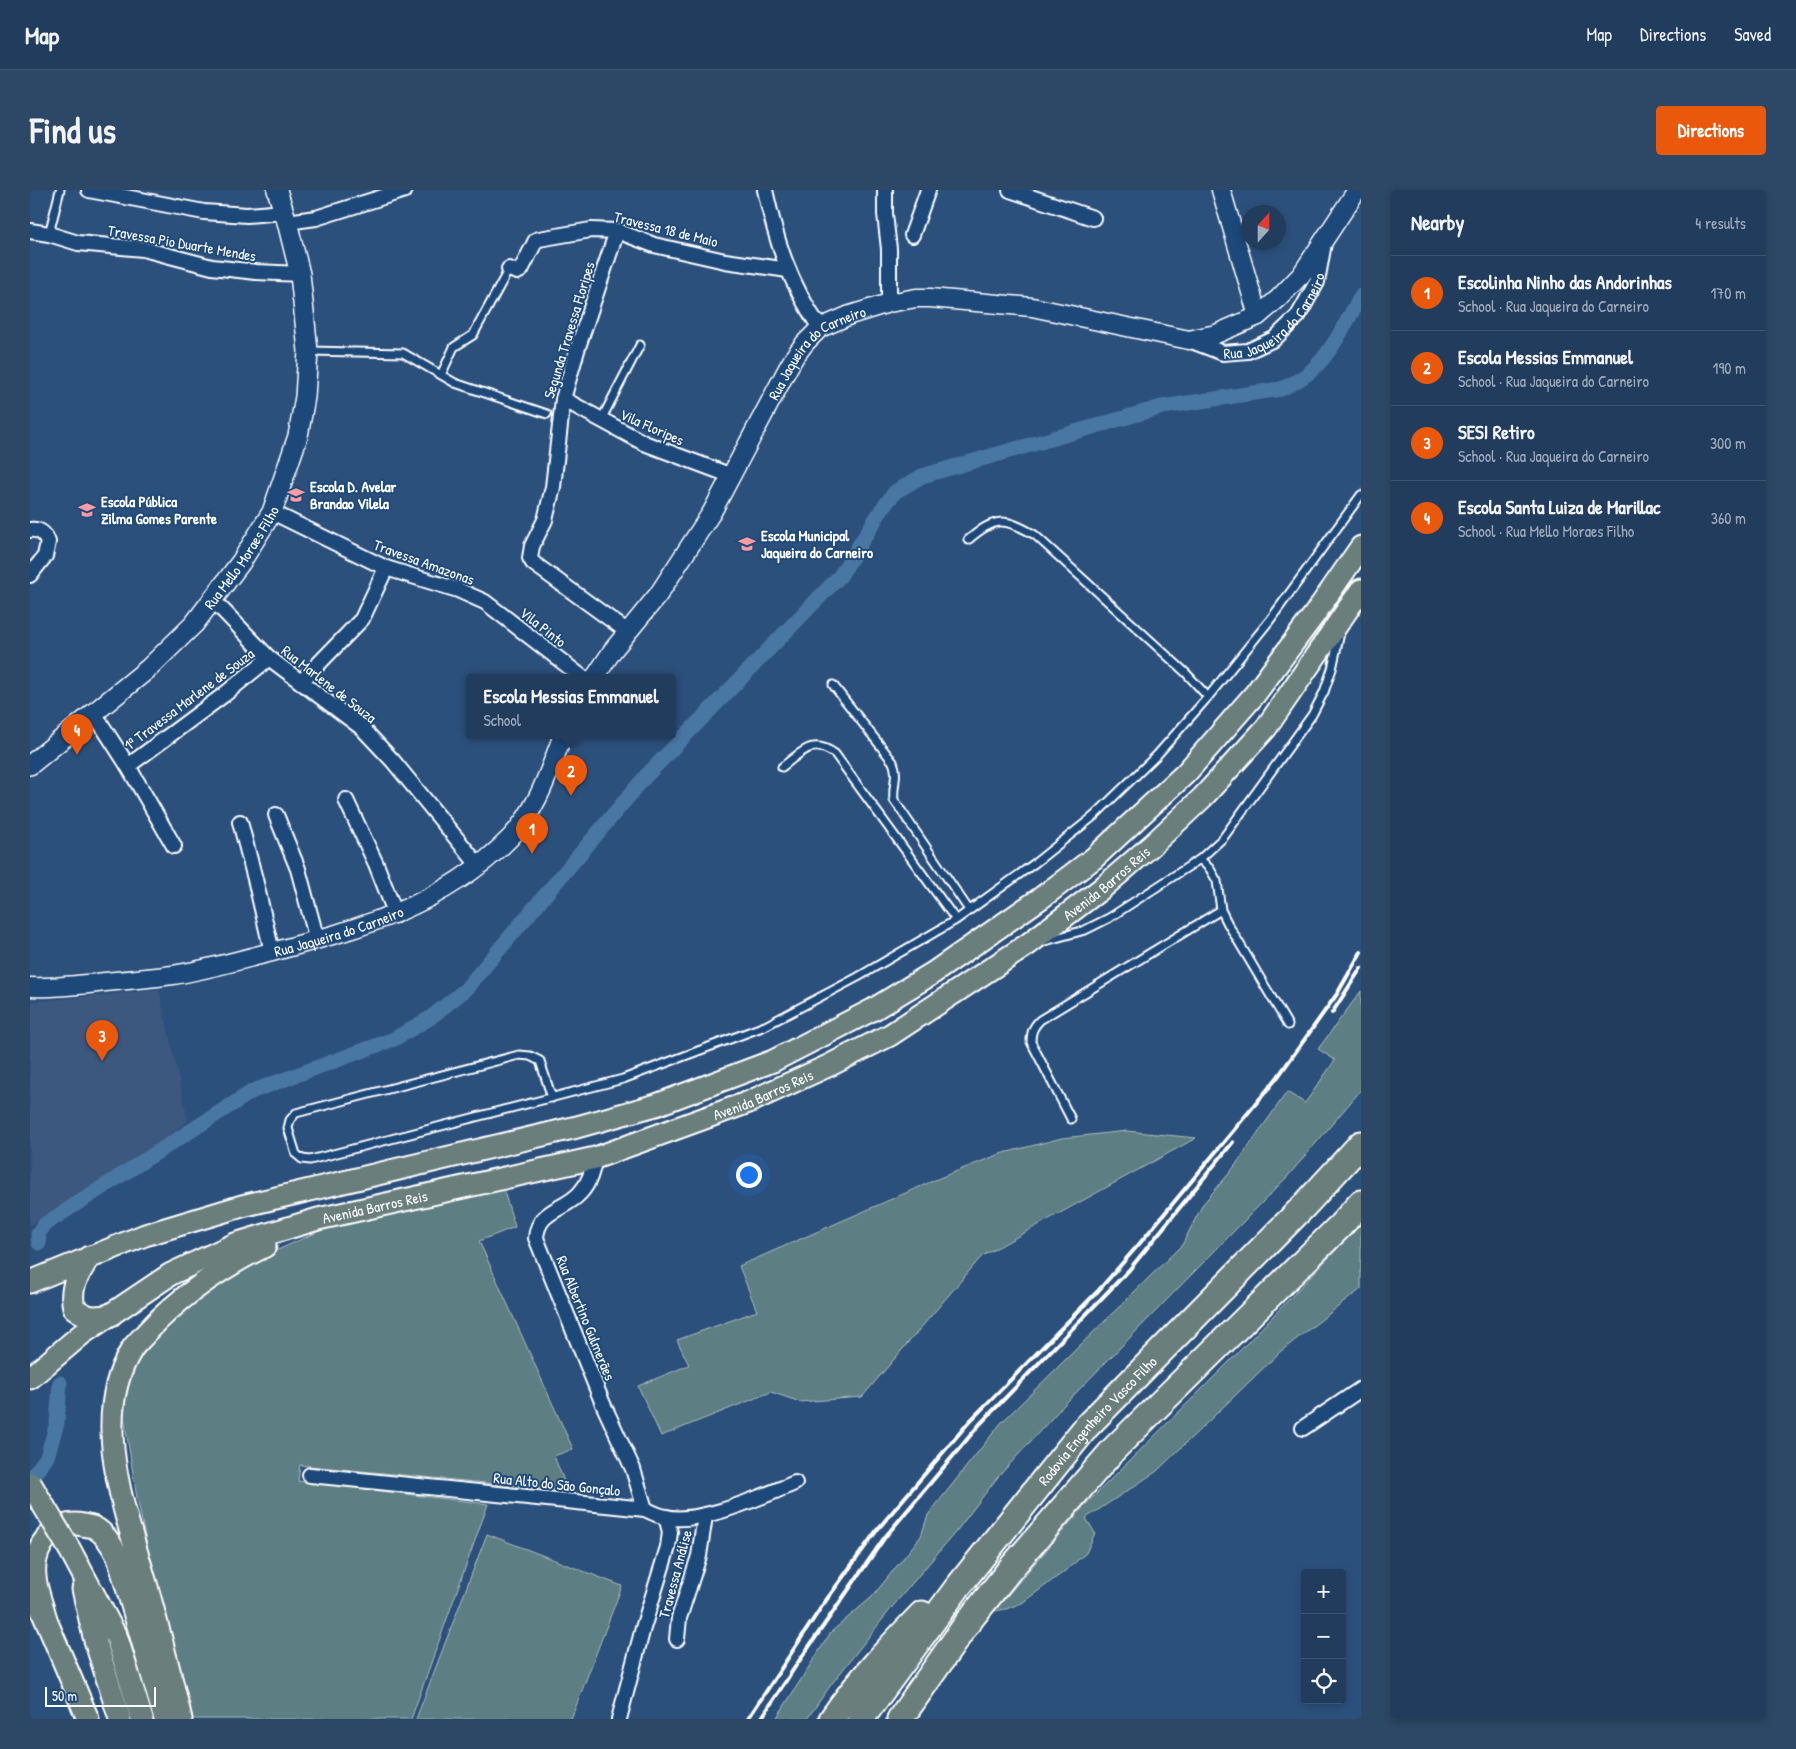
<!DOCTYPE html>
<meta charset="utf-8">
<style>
:root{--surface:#213c5d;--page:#2d4766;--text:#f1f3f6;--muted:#a2adbc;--line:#3e5672;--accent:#ea580c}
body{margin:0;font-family:"Patrick Hand",sans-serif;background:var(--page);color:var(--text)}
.controls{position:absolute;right:15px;bottom:15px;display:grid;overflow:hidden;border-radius:5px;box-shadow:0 2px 8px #0003}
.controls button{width:45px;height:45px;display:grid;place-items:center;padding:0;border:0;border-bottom:1px solid var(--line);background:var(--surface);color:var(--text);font:25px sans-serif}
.compass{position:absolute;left:1211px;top:15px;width:45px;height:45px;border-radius:50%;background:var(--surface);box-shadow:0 2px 8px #0003;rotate:21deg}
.scale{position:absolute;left:15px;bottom:12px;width:111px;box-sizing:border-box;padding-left:5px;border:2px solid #fff;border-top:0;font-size:14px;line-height:18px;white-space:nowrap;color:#fff;-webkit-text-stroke:4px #1f4a7a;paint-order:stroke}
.you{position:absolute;left:718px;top:984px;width:18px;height:18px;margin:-12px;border:4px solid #fff;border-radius:50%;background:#1a73e8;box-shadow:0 0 0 8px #1a73e833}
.badge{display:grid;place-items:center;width:32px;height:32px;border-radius:50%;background:var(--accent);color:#fff;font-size:16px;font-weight:700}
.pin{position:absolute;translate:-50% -41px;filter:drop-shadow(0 1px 2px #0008)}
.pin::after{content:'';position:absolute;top:26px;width:18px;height:15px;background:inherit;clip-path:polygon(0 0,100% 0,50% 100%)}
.popup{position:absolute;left:436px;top:484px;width:210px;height:65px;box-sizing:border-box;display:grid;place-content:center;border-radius:5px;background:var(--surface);filter:drop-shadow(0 1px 4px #0005);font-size:16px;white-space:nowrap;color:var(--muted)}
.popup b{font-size:19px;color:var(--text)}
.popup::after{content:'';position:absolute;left:50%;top:100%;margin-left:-10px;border:10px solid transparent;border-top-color:var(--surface)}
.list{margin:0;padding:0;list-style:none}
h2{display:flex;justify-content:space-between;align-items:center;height:65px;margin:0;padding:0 20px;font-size:21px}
h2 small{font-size:16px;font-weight:400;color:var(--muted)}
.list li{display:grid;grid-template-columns:32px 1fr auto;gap:15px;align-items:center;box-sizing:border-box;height:75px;padding:0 20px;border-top:1px solid var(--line)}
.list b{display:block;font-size:19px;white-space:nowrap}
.list p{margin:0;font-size:16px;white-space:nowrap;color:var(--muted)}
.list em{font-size:16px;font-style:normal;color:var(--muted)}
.icon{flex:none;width:28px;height:28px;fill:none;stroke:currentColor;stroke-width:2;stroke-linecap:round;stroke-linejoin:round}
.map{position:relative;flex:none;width:1331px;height:1529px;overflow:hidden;border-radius:5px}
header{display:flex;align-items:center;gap:30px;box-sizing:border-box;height:70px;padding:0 25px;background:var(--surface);border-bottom:1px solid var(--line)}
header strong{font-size:24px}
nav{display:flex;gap:28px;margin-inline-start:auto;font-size:18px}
.intro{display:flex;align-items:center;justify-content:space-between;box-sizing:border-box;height:120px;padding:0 30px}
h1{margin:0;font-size:35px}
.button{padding:12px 22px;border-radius:5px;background:var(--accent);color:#fff;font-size:18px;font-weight:700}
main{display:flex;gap:30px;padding:0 30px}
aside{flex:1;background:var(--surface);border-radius:5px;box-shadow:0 2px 8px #0003}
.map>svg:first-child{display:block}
</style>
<header>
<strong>Map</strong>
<nav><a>Map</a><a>Directions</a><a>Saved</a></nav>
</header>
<div class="intro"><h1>Find us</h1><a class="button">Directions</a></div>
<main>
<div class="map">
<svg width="1331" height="1529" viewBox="0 0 1331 1529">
<rect width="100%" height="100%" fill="#2c507c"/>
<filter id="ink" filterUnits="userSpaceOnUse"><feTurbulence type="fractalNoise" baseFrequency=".02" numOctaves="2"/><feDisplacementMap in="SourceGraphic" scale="10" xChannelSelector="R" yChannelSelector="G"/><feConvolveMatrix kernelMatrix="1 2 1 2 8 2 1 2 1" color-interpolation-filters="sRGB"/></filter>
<g filter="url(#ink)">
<path fill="#3c587f" d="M129,800L158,931L124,957L0,1035V812Z"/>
<path fill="#5d7e82" stroke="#aebec0" d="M1331,801V900L1258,986L1032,1217L967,1288L928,1339L863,1416L800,1496L777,1529H746L801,1442L842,1407L891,1346L898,1325L971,1233L1152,1055L1173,1014L1202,980L1257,902L1275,913L1305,870L1288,859Z
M1097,941L1166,948L952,1066L832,1207L770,1212L741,1202L631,1246L608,1196L659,1175L647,1150L727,1121L709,1076L912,987L970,964L1032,948Z
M473,998L485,1037L449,1051L543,1259L524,1266L538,1301L270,1275L268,1291L458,1314L381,1529H159L142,1468L119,1366L106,1302L92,1215L109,1164L136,1137L167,1109L210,1077L294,1039Z
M1331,1034V1099L1251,1161L1127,1281L1056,1328L1065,1343L1056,1363L1035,1381L992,1413L976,1419L964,1421L1057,1313L1199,1172Z
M457,1344L592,1396L541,1529H386Z"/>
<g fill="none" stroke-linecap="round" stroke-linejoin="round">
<path stroke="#4877a4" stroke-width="15" d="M9,1053L8,1044L15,1034L223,901L364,849L400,828L435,800L615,587L810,386L852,319L865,302L892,286L1132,217L1251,199C1262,194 1272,189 1281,181C1302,163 1317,130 1331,106
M0,1290L17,1267L27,1233L30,1193"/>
<g stroke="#fff" stroke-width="11">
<path id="service" d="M19,44L30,0
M279,161L373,163L425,193L517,224
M411,185L424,157L443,145L479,79
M571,230L610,155
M938,350C965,327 974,327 1005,345L1156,483L1178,507
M803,495L863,572C869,586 862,596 864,610L939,720
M752,577C771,563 782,547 805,564L926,730
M1170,669L1180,679L1187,691L1191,720L1198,734L1258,835
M1015,751L1055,740L1079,728L1170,669L1193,648L1282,525L1294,502L1302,479L1310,443
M522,908L510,871L500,866L489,865L266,923L260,930L258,938L266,964L272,969L280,970L593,889L735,836L828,787L926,730L1005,673L1064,626L1127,565L1178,507L1240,430L1331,305
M1041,929L1001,852C1001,842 1003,837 1010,830L1191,720"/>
</g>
<g stroke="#fff" stroke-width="18">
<g id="minor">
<path d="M59,0L174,22L217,25L254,22"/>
<path d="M735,0C747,54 759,92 790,138"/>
<path d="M855,0V24L859,59V113"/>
<path d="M980,0L1063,28"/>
<path d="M257,32L286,28L375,0"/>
<path d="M0,41L19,44L48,53L113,59L182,77L226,82L270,84"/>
<path d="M587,41L548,157L533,209L523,297L515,330L502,356L500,368L503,373L598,442"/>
<path d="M882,45L898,0"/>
<path d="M479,79L487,82L491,80L506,50L509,49L561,40L587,41L624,55L695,71L758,80"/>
<path id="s1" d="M1159,150L1193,163L1218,161L1244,149L1268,126L1287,92L1294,53"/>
<path d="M533,209L614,253L702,286"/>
<path d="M242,322L356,378L428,400L455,412L552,487"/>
<path d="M0,340C9,339 15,343 18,352L15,366L0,385"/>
<path d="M183,410L239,468L332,538L363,571L449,676"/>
<path d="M271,492L332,429L356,378"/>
<path d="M64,523L98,576L144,656"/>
<path d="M98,576L195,504L239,468"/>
<path d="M316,610L346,674L366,725"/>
<path d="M246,625L268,679L287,750"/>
<path d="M210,632L225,689L242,762"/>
<path d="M565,968C562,981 560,992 550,1003C534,1021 508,1019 506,1048L573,1214L603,1279L615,1319"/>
<path d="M1273,1238L1331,1199"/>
<path d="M280,1285L615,1319C621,1322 629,1326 636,1327C670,1335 732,1306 765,1293"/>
<path d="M647,1449L649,1428L669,1366L675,1326"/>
<path d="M589,1529L613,1438L638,1357L640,1342L636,1327"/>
</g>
</g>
<g stroke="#fff" stroke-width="21">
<g id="tertiary">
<path d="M1191,0L1228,126"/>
<path id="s2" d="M565,487L583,460L628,405L682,322L758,178L765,166L775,153L790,138L820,125L859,113L886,108H900L1002,117L1159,150L1186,144L1228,126L1249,108L1271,85L1327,0"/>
<path id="s3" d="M0,797C26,798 50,795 75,792C98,790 120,788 143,785C176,780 209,770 242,762C331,738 413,716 480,648C508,619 519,581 533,545"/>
</g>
</g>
<g stroke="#fff" stroke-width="22">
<g id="secondary">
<path id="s4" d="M0,575L119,478L164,434L211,372L242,322L268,246L275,207L278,161L270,84L257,32L247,0"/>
</g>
</g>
<g stroke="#fff" stroke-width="25">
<g id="primary">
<path d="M59,1067C48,1086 39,1096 44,1118C59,1129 64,1128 81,1125"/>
<path d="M0,1092L115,1045L212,1016L547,937L626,915L743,871L844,819L903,783L1011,708L1064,668L1156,583L1225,504L1284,425L1331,357"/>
<path id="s5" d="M0,1188L53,1143L141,1084L205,1054L288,1029L565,968L719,912L800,875L860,845L997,755L1071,699L1122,655L1173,607L1236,538L1331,400"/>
<path d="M40,1360L87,1448L112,1529"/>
<path d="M53,1399L64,1447L90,1529"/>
<path d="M10,1416L58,1529"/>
<path d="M16,1429C11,1410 1,1389 6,1369C11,1347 31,1330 53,1335C57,1336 62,1336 65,1338C76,1344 83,1357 88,1367L135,1529"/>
<path d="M151,1529C141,1485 129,1441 117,1397C97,1326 58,1229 102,1159C106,1153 112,1148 117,1142C149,1107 193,1077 235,1056"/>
</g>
</g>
<g stroke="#fff" stroke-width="29">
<g id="motorway">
<path d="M802,1529C828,1491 860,1457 892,1424"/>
<path id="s6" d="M831,1529L927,1398L1057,1236L1274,1016L1331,954"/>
<path d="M870,1529L938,1432L981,1378L1084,1259L1310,1036L1331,1013"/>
</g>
</g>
<use href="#service" stroke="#1f4a7a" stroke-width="7"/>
<use href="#minor" stroke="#1f4a7a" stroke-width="14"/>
<use href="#tertiary" stroke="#1f4a7a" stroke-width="18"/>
<use href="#secondary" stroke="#1f4a7a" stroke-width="19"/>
<use href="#primary" stroke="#6a7f7c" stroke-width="21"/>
<use href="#motorway" stroke="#6a7f7c" stroke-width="25"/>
<path stroke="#fff" stroke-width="4" d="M1302,823L1331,778
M718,1529L792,1416L847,1340L939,1232L1068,1101L1110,1053L1247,888L1307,804L1331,762
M731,1529L767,1474L855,1347L950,1234L1099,1080L1203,952"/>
<g stroke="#fff" stroke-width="25" stroke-linecap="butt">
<path id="primary-bridge" d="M0,1293L40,1360"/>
</g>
<use href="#primary-bridge" stroke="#6a7f7c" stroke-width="21"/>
</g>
</g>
<defs>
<g id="school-bare" transform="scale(1.35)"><path d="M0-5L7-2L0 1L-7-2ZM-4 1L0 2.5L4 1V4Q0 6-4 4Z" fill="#ff9aa2" stroke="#1f4a7a" stroke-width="2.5" paint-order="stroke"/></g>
</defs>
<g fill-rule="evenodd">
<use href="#school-bare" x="266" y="305"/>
<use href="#school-bare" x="57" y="320"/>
<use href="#school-bare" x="717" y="354"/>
</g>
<g text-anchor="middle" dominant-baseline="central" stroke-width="4" stroke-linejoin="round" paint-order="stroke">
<g font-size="15" fill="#fff" stroke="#1f4a7a">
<text transform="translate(636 39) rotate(14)">Travessa 18 de Maio</text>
<text transform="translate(152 53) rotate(10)">Travessa Pio Duarte Mendes</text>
<text stroke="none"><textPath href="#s1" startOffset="104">Rua Jaqueira do Carneiro</textPath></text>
<text transform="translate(539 140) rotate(-73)">Segunda Travessa Floripes</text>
<text stroke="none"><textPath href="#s2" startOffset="398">Rua Jaqueira do Carneiro</textPath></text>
<text transform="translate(622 237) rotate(24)">Vila Floripes</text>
<text stroke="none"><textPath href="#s4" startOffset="298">Rua Mello Moraes Filho</textPath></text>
<text transform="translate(394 372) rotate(20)">Travessa Amazonas</text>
<text transform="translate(513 437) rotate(38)">Vila Pinto</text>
<text transform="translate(299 494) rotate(38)">Rua Marlene de Souza</text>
<text transform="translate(159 509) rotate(-37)">1ª Travessa Marlene de Souza</text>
<text stroke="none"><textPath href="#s5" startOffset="1201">Avenida Barros Reis</textPath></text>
<text stroke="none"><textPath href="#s3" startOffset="315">Rua Jaqueira do Carneiro</textPath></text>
<text stroke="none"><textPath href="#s5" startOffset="796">Avenida Barros Reis</textPath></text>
<text stroke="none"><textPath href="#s5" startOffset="391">Avenida Barros Reis</textPath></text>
<text transform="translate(556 1128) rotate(68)">Rua Albertino Gulmerães</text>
<text stroke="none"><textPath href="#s6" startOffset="381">Rodovia Engenheiro Vasco Filho</textPath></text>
<text transform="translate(527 1294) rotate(6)">Rua Alto do São Gonçalo</text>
<text transform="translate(645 1384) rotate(-75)">Travessa Análise</text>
</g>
<g font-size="15" font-weight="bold" fill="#fff" stroke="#1f4a7a" text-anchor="start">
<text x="280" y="296">Escola D. Avelar<tspan x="280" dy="17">Brandao Vilela</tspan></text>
<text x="71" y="311">Escola Pública<tspan x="71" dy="17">Zilma Gomes Parente</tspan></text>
<text x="731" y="345">Escola Municipal<tspan x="731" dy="17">Jaqueira do Carneiro</tspan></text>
</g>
</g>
</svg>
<div class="controls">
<button>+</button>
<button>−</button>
<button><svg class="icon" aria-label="locate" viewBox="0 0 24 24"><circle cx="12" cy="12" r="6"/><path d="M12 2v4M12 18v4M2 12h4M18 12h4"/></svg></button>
</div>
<svg class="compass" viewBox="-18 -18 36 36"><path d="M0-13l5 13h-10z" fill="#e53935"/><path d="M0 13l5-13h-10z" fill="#a2adbc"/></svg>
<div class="scale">50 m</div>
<div class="you"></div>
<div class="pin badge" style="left:502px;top:664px">1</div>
<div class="pin badge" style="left:541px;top:606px">2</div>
<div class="popup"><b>Escola Messias Emmanuel</b>School</div>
<div class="pin badge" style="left:72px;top:871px">3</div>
<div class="pin badge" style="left:47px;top:565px">4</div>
</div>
<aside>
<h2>Nearby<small>4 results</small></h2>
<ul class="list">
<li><span class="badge">1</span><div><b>Escolinha Ninho das Andorinhas</b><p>School · Rua Jaqueira do Carneiro</p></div><em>170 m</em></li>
<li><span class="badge">2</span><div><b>Escola Messias Emmanuel</b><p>School · Rua Jaqueira do Carneiro</p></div><em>190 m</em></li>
<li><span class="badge">3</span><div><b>SESI Retiro</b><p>School · Rua Jaqueira do Carneiro</p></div><em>300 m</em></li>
<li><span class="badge">4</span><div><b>Escola Santa Luiza de Marillac</b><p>School · Rua Mello Moraes Filho</p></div><em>360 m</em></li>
</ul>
</aside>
</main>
